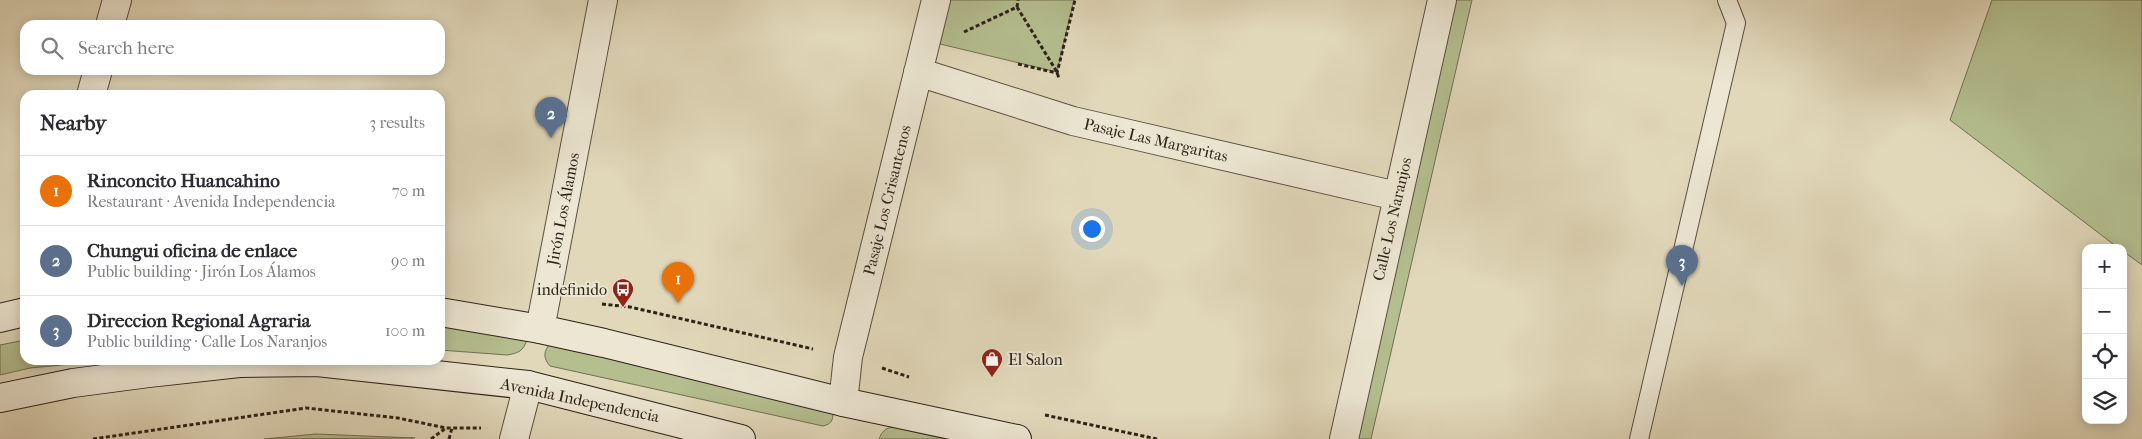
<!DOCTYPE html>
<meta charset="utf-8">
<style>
:root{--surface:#fff;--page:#f2f2f3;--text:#2b2b33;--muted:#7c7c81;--line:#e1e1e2;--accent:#d93025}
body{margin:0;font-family:"IM FELL French Canon",serif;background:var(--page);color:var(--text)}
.controls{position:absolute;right:15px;bottom:15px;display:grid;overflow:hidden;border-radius:10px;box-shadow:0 2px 12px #0003}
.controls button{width:45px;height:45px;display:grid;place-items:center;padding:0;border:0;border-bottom:1px solid var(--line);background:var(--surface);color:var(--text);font:25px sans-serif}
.you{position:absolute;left:1091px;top:228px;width:18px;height:18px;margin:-12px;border:4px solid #fff;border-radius:50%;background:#1a73e8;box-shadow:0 0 0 8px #1a73e833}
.badge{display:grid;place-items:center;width:32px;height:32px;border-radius:50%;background:var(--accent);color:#fff;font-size:16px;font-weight:700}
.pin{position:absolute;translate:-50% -41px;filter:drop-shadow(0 1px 2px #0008)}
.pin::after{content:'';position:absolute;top:26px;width:18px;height:15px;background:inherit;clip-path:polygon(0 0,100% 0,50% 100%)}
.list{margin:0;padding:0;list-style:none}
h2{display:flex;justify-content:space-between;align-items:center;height:65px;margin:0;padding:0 20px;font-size:21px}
h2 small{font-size:16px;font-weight:400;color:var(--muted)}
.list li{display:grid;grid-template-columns:32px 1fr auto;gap:15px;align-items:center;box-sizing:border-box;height:70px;padding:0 20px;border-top:1px solid var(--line)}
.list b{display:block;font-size:19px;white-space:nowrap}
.list p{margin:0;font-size:16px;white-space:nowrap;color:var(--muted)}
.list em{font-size:16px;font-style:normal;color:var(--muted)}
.icon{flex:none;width:28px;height:28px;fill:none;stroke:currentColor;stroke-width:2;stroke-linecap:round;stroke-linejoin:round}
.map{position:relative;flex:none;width:2142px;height:439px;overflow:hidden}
.search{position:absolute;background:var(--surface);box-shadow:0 2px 12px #0003;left:20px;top:20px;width:425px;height:55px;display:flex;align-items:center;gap:12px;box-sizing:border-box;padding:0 18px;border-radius:15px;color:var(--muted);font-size:19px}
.panel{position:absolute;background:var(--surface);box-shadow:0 2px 12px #0003;left:20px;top:90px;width:425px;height:275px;border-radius:15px}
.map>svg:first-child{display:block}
</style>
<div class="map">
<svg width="2142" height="439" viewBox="0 0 2142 439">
<rect width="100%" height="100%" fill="#e1d8ba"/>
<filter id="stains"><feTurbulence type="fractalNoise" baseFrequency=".004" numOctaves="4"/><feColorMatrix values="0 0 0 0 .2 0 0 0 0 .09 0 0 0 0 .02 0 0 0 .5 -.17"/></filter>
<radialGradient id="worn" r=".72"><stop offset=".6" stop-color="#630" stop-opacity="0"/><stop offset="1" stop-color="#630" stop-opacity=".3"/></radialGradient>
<path fill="#b4be8f" stroke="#707053" d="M950,0H1074L1057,72L940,44Z
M1455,0H1472L1371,439H1353Z
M1992,0H2142V265L2123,251V248H2118L2104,237L1950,120Z
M440,317L527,340C523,351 519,353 507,355L440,350Z
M25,340V360H113L30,368L0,375V345Z
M551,343L833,412C833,421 831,424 823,426L550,366C543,358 543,351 551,343Z
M892,427L946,439H879C882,432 884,429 892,427Z
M316,434L415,438L264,439Z"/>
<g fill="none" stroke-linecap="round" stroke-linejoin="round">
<g stroke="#5a4f40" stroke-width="20">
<path id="lane" d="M1639,439L1736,23L1727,0"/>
</g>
<g stroke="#5a4f40" stroke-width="30">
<path id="street" d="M110,25L117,0
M918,72L1073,121L1397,196
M91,95L98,70
M540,329L603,0
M843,402L848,357L936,0
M514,439L528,385
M1344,439L1442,0"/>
</g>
<g stroke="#2d2117" stroke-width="30">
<path id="secondary" d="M440,312L540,329L604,343L843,402L1017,439
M0,318L25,312
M0,398L73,383L149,373L239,363L317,362L528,385L741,439"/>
</g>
<path stroke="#2d2117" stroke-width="3" stroke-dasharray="4 2.5" stroke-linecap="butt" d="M1017,7L1057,72L1059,79
M964,32L1017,7L1018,0
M1018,64L1057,73L1075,0
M602,304L630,307L813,349
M882,368L909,377
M1045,415L1157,439
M93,439L306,408L398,418L446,428H481
M431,439L446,428
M449,439L452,428"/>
<use href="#lane" stroke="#ece6d2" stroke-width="18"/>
<use href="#street" stroke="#ece6d2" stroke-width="28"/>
<use href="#secondary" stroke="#ece6d2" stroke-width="28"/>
</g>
<defs>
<g id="bus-pin" transform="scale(1.125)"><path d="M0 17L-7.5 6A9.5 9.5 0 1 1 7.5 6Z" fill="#8f2418" stroke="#ece6d2"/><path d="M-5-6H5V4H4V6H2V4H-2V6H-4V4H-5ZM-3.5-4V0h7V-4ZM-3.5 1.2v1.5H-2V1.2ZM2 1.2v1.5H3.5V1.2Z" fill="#fff"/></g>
<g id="shop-pin" transform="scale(1.125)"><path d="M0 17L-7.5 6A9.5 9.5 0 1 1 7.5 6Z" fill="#8f2418" stroke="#ece6d2"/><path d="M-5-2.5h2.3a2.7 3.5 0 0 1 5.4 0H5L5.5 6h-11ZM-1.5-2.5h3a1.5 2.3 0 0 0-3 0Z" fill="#fff"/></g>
</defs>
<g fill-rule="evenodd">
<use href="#bus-pin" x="623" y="289"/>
<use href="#shop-pin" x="992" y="359"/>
</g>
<g text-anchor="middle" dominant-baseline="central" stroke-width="4" stroke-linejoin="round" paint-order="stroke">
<g font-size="16" fill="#2d2117" stroke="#ece6d2">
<text transform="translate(1156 140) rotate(13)">Pasaje Las Margaritas</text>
<text transform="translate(887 200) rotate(-76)">Pasaje Los Crisantenos</text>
<text transform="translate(563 209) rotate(-79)">Jirón Los Álamos</text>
<text transform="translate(1392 219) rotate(-77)">Calle Los Naranjos</text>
<text transform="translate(580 400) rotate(12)">Avenida Independencia</text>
</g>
<g font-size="16" fill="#2d2117" stroke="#ece6d2" text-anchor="end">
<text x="607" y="289">indefinido</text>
<text x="1008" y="359" text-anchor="start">El Salon</text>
</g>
</g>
<rect width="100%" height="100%" filter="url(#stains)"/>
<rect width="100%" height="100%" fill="url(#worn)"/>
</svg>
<div class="controls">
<button>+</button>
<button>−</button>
<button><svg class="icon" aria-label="locate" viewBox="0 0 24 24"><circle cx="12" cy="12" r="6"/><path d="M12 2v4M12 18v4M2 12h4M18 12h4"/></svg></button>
<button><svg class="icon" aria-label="layers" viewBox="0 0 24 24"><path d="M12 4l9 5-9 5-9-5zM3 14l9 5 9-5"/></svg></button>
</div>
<div class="you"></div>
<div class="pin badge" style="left:678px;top:303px;background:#e8710a">1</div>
<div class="pin badge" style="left:551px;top:138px;background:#5c6f8a">2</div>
<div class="pin badge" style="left:1682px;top:286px;background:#5c6f8a">3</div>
<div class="search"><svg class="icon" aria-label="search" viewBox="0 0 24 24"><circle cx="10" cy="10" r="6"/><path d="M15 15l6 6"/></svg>Search here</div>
<section class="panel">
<h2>Nearby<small>3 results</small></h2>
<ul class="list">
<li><span class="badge" style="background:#e8710a">1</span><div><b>Rinconcito Huancahino</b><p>Restaurant · Avenida Independencia</p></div><em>70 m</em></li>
<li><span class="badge" style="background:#5c6f8a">2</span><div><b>Chungui oficina de enlace</b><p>Public building · Jirón Los Álamos</p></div><em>90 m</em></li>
<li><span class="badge" style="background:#5c6f8a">3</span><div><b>Direccion Regional Agraria</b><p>Public building · Calle Los Naranjos</p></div><em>100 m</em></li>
</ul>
</section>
</div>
